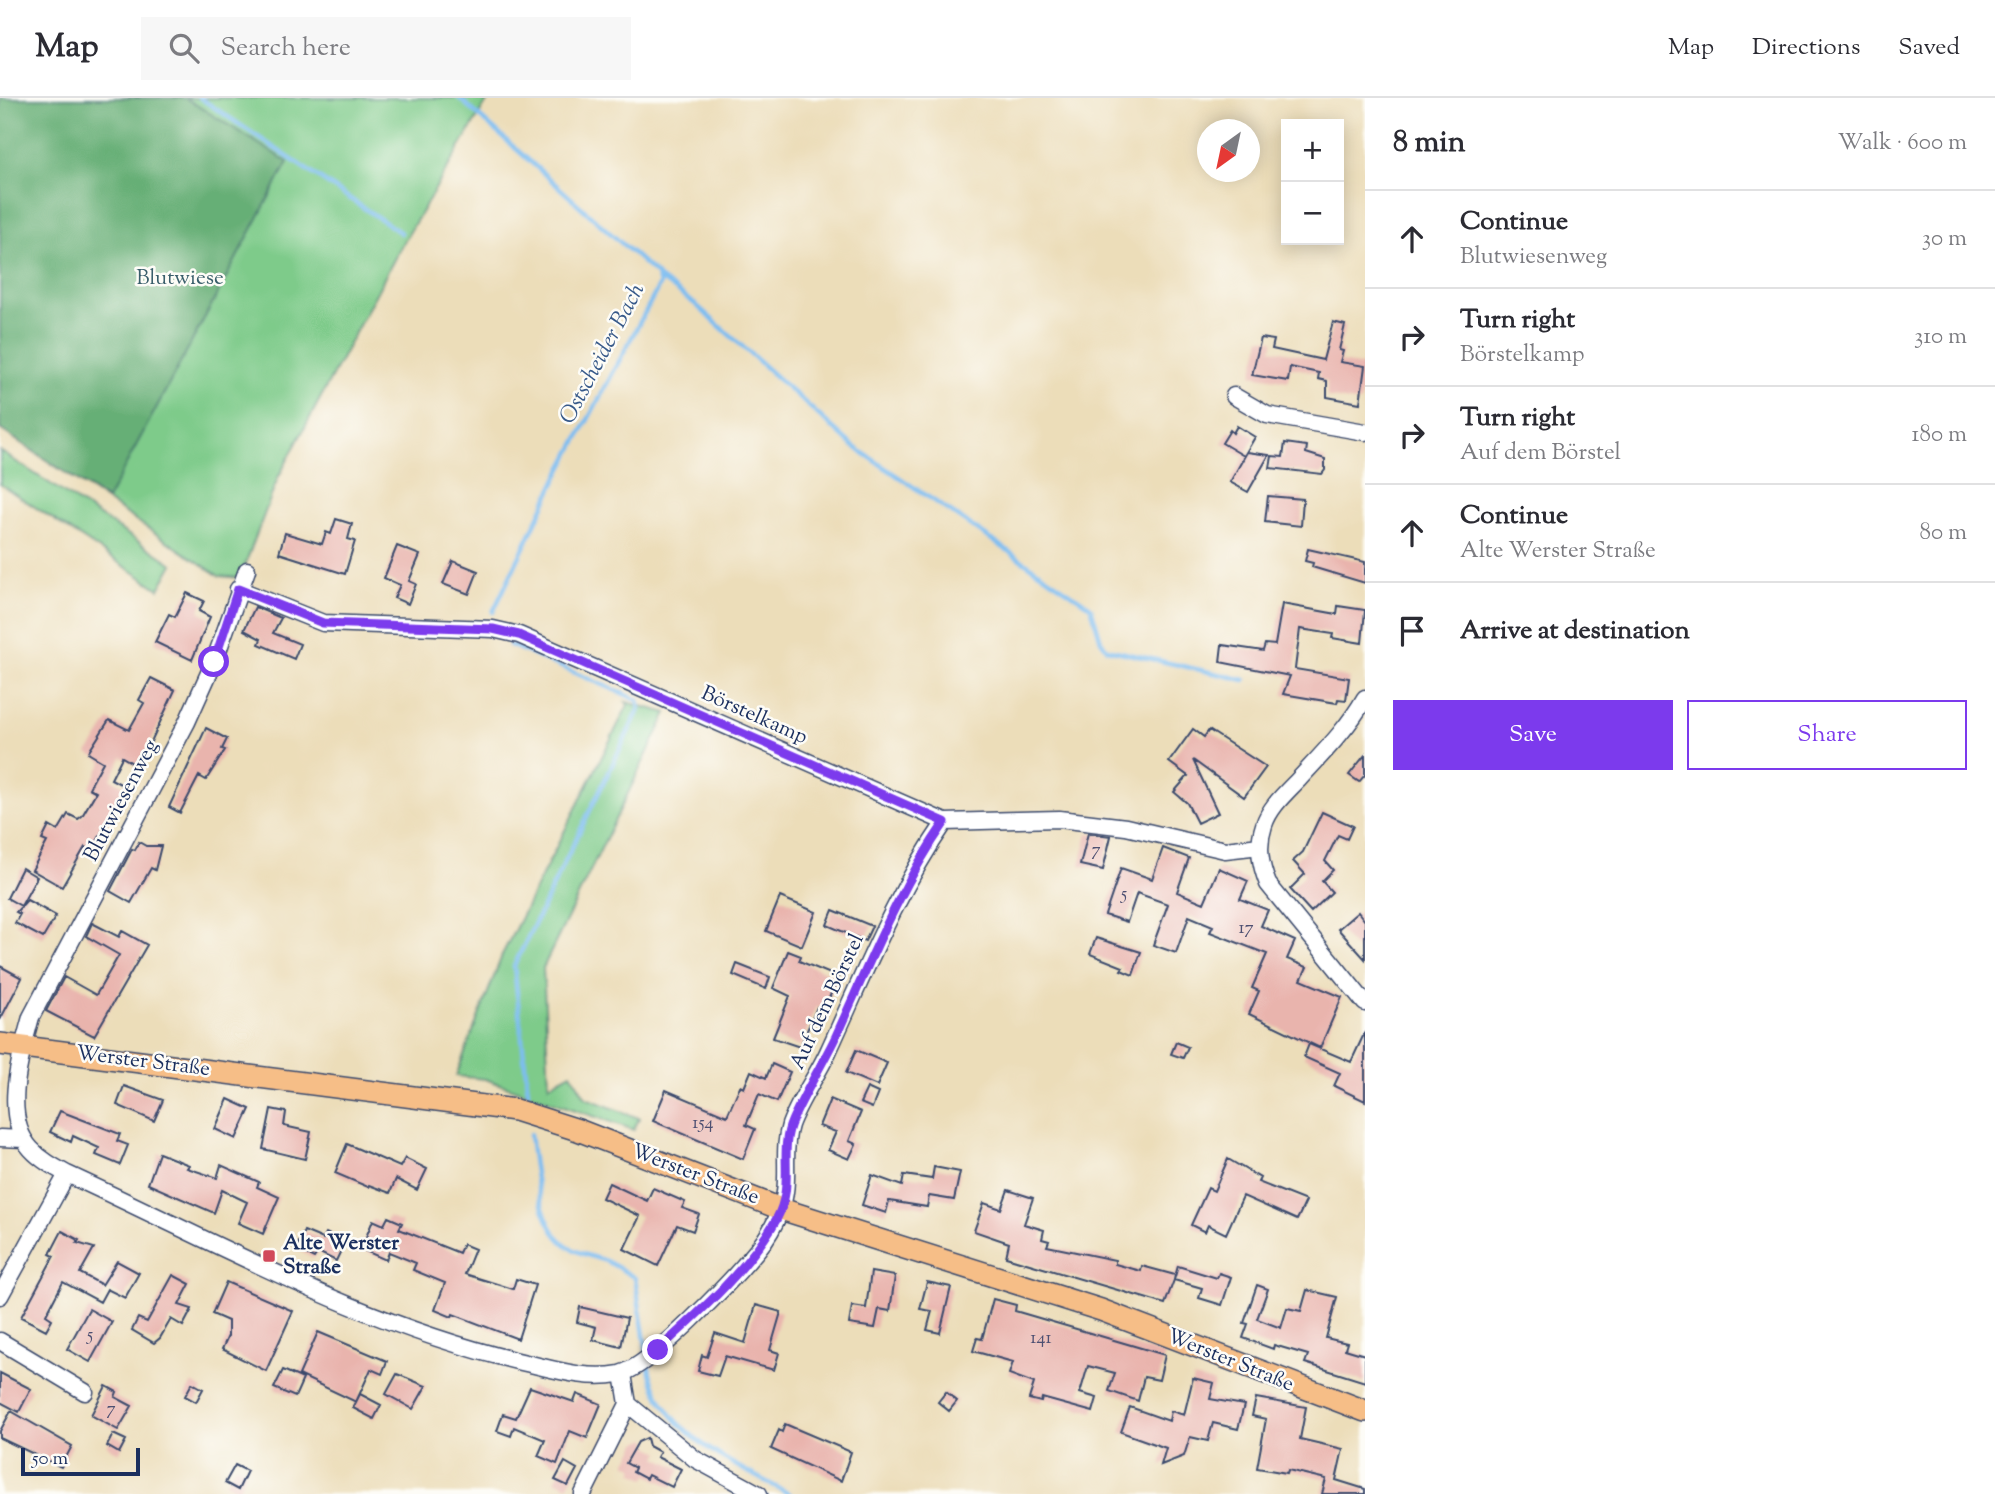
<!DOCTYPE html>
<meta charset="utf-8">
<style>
:root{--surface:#fff;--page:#f7f7f7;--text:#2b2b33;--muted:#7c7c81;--line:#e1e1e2;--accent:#7c3aed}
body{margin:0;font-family:"Sorts Mill Goudy",serif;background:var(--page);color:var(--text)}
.controls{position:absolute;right:21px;top:21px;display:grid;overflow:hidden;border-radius:0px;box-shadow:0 4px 18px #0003}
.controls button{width:63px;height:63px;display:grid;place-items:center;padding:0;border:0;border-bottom:2px solid var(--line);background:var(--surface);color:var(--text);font:35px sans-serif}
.compass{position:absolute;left:1197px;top:21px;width:63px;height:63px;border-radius:50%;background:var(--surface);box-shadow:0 4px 18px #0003;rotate:213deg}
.scale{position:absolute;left:21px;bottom:18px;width:119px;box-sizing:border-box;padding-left:7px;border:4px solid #1b2f5e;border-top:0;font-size:19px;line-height:24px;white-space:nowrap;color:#1b2f5e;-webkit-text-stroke:5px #fdfcf7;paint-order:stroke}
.stop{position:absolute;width:21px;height:21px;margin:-16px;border:5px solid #7c3aed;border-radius:50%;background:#fff}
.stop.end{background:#7c3aed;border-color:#fff;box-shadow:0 2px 7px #0008}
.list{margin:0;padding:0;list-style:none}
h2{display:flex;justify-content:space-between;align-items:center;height:91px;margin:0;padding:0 28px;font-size:30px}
h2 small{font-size:23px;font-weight:400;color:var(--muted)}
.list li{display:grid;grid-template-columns:46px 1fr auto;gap:21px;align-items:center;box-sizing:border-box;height:98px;padding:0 28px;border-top:2px solid var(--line)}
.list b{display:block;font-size:26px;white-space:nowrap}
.list p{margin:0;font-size:23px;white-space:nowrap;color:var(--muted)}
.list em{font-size:23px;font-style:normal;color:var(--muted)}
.actions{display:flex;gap:14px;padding:21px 28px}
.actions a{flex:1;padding:16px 0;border:2px solid var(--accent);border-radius:0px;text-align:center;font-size:24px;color:var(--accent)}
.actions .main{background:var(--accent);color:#fff}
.icon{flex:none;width:38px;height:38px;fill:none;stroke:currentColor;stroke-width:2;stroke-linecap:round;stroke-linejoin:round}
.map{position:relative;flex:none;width:1365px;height:1396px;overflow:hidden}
header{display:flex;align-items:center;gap:42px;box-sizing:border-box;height:98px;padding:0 35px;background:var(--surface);border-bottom:2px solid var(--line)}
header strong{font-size:33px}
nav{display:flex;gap:38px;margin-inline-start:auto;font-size:24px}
.search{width:490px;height:63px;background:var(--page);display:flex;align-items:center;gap:18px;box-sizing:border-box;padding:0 24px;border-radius:0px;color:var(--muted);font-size:26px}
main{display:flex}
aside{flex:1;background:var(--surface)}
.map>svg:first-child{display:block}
</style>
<header>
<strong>Map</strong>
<div class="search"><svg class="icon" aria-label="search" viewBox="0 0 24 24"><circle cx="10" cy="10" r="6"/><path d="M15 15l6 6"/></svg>Search here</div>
<nav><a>Map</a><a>Directions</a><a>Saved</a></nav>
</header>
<main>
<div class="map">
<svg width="1365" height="1396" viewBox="0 0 1365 1396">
<rect width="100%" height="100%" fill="#fdfcf7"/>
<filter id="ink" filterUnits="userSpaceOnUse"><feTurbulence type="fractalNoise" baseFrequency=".0143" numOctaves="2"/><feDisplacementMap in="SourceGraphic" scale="14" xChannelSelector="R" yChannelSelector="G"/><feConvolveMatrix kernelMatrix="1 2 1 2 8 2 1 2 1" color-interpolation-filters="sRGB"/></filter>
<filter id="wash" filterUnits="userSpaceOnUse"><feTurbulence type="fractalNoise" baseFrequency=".00686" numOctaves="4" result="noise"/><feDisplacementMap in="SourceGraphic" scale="28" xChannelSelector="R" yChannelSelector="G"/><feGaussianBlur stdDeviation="1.57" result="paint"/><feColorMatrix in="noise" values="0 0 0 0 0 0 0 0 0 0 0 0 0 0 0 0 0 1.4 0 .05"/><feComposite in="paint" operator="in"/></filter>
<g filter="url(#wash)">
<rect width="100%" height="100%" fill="#ecddb9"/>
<path fill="#7ecb8a" stroke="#4c7d74" stroke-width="2" d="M0,0H489L399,152L278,380L240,480L219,478L0,331Z
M0,353L173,466L159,491L0,386Z
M626,604L667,615L543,870L549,987L571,975L586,1000L639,1020L634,1032L485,981L456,978L503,855L628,607Z"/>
<path fill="#66af76" stroke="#406f6a" stroke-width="2" d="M0,0H185L288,64L107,402L0,331Z"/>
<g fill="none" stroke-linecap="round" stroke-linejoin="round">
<path stroke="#7dbdf1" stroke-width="4.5" d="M200,0L401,135
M459,0L657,177L660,186L557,380L493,514
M659,180L695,206L853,348L1091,509L1101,543L1107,551L1245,582
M510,547L638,602L640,610L514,868L528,994
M530,1036C534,1069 538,1132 571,1150C581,1157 595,1159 606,1163C616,1168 626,1174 635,1180L647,1256
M648,1264C657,1334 735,1367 790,1396"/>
</g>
<g id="blocks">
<path fill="#e9b4ad" d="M1333,224L1345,227L1339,252L1343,253L1340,264L1365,268L1360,305L1327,299V283L1318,281L1319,275L1290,269L1288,283L1252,277L1261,240L1274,242L1272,251L1323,262Z
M1237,328L1255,339L1244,358L1222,345L1230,332L1233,335Z
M1285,345L1307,348L1306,355L1325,361V372L1322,376L1270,370L1272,358L1283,359Z
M1247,354L1269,357L1248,394L1230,384Z
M1268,398L1303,401L1301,428L1265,424Z
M336,421L352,426L348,441L355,443L345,476L279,455L285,435L322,446L326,434L331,436Z
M397,448L420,457L409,483L416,486L408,506L394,500L400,487L384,480Z
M1308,451L1365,464V485L1312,469L1313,465L1305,463Z
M453,463L478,473L469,496L443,486Z
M187,495L204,503L199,513L210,519L192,562L155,544L169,516L175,519Z
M1282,506L1337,516L1338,508L1365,512L1362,545L1332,540L1333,536L1300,531L1295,571L1349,580L1346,602L1338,601L1337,605L1283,596L1290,578L1220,564L1222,547L1263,553L1265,546L1275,547Z
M255,509L281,520L273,535L300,546L294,561L259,546L261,541L244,532Z
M151,580L175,592L143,661L136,667L122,659L111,681L126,689L92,753L85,749L62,789L32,772L47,744L42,742L49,728L58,733L68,716L78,721L82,718L96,694L89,690L103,664L88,655L109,622L129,632L144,605L139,602Z
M206,630L227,641L222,651L225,652L206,682L199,678L180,715L169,709Z
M1193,631L1204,639L1209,632L1266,669L1244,699L1193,662L1218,715L1197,725L1187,705L1174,694L1188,678L1169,664Z
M1365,657V677L1359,684L1349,677Z
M1322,714L1353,728L1347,741L1338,737L1325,763L1333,772L1322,783L1332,794L1311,814L1290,791L1305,776L1293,763L1303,754Z
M1088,735L1111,738L1103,772L1080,767Z
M139,744L146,748H161L155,772L151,770L131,805L110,793L132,751L135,752Z
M1163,750L1189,760L1177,794L1204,805L1219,770L1248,783L1240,801L1268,812L1261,828L1295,843L1287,861L1307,869L1301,882L1342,899L1320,950L1249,916L1259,893L1252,890L1267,856L1210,834L1213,828L1189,818L1176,855L1153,847L1168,806L1137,795L1127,824L1105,817L1121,770L1152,781Z
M22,770L37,779L21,808L7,800Z
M780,799L816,814L802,848L766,833Z
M27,802L56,818L43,840L15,825L20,816L16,814Z
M833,812L872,828L865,843L827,827Z
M1358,814L1365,823V861L1338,831Z
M92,825L119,839L122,833L147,847L94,938L46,913L64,879L96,897L119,857L86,838Z
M1096,840L1141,854L1133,877L1121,872L1123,869L1090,856Z
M788,853L801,858L799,863L838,879L824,912L817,909L800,949L773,940L790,898L773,890Z
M737,866L770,879L766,891L733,877Z
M0,868L22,880L0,922Z
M1365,934V1003L1334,988L1340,975L1304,959L1309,946L1351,964Z
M1176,944L1188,949L1183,960L1171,956Z
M856,952L887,965L877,988L846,975Z
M772,966L790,974L777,1004L759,996L746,1027L755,1031L743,1061L653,1023L666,992L727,1018L740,988L744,990L751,973L766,980Z
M124,988L163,1002L154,1023L117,1007Z
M867,990L878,995L872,1010L860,1005Z
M228,1001L250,1011L236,1041L215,1031Z
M830,1001L861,1014L849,1043L856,1046L849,1061L828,1052L836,1034L819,1028Z
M271,1011L286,1014L284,1028L311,1034L305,1061L263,1051Z
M60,1013L120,1036L117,1043L128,1047L120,1067L96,1057L99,1050L73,1038L71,1044L50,1034Z
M347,1046L400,1069L405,1060L427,1071L417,1092L396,1081L390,1095L369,1087L368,1089L335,1075Z
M159,1055L189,1067L187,1070L217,1080L221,1067L259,1084L257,1089L279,1099L263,1136L238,1125L247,1104L222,1092L214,1115L148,1086Z
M1228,1061L1260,1080L1258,1084L1306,1103L1297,1122L1243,1098L1226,1136L1208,1127L1205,1134L1191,1127L1208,1090L1214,1093Z
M934,1069L960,1074L954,1102L929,1098L927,1109L889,1103L886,1115L862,1107L872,1077L902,1088L904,1077L932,1081Z
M609,1085L647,1103L653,1090L685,1104L682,1110L699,1116L693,1133L677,1127L658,1168L624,1151L640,1118L602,1100Z
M1008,1092L1033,1100L1024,1126L1044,1132L1042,1141L1049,1143L1047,1148L1115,1162V1166L1141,1173L1142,1168L1175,1177L1174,1182L1178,1168L1217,1180L1219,1175L1231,1179L1222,1207L1199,1200L1202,1190L1174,1182L1165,1206L1006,1159L1009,1145L974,1133L984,1105L1001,1111Z
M388,1119L402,1125L399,1131L459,1155L463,1146L475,1151L465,1176L513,1191L516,1181L535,1187L518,1241L453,1216L452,1219L435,1212L445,1185L413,1172L416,1165L389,1154L386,1162L361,1151L373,1122L384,1127Z
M62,1133L79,1142L77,1145L94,1150L80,1175L102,1187L117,1163L139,1175L125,1200L107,1191L100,1204L63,1184L46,1217L52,1221L46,1232L21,1219L54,1158L50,1156Z
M304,1133L323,1141L326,1135L345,1144L336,1163L318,1154L314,1160L296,1151Z
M871,1174L895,1178L890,1213L879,1211L875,1230L849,1226L852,1208L866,1210Z
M173,1177L190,1186L179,1207L192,1211L183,1228L171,1221L160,1240L154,1245L132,1232L138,1220L147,1224Z
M226,1184L293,1213L266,1273L222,1251L228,1238V1223L212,1216Z
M927,1184L951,1189L940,1235L927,1232L932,1213L920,1211Z
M1257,1187L1268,1191L1257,1221L1281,1230L1287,1210L1301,1213L1307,1192L1337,1199L1326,1240L1347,1245L1345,1251L1365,1257V1284L1305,1265L1308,1257L1274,1247L1273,1251L1243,1240L1248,1226L1244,1225Z
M993,1201L1016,1207L1015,1213L1165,1257L1159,1282L1144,1279L1138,1303L1109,1293L1115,1275L1088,1268L1080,1295L1097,1300L1093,1314L1042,1300L1041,1304L1029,1301L1034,1285L1009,1276L1013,1264L973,1253L977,1240L982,1241Z
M756,1207L781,1214L770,1252L779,1255L774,1272L725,1258L718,1278L698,1273L702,1257L707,1259L715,1235L745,1245Z
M580,1209L627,1220L621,1249L593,1242L596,1229L577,1224Z
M89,1211L112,1224L90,1264L67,1251Z
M318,1234L387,1263L382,1276L371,1271L356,1304L299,1277Z
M283,1272L303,1281L295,1299L274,1290Z
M0,1275L31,1291L19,1314L0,1304Z
M397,1276L426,1288L413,1311L386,1296Z
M1193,1280L1214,1285L1210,1301L1244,1307L1238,1331L1213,1325L1208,1343L1190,1339L1184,1358L1161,1367L1166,1350L1121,1334L1130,1309L1169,1323L1171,1313L1184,1317Z
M192,1285L203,1291L196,1304L185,1298Z
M106,1288L117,1294L115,1299L132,1308L118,1332L91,1317Z
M530,1289L574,1304L577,1296L601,1306L587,1340L570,1333L557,1366L538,1358L545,1342L514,1329L511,1338L497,1333L503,1316L516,1320Z
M946,1294L957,1303L949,1313L938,1304Z
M360,1296L381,1307L374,1321L353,1310Z
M1256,1300L1306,1309L1300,1341L1343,1351L1336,1382L1365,1391V1396H1322L1326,1381L1288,1372L1287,1375L1257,1370L1266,1321L1252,1318Z
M11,1313L72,1348L61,1369L0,1340V1333Z
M785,1326L851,1354L841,1383L771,1351L779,1332L782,1334Z
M113,1336L126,1342L119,1355L107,1348Z
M647,1340L649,1348L660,1354L657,1359L681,1371L672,1389L648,1377L646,1381L633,1374L635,1370L626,1365L638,1344Z
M565,1364L577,1371L568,1388L555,1382Z
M235,1367L247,1373L238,1392L225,1385Z"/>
</g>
</g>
<g filter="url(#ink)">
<use href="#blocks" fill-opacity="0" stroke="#3a496c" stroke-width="2"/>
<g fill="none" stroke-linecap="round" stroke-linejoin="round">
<g stroke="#3a496c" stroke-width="19">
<path id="minor" d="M1234,298L1267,317L1365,334
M247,472L214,564L187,624L31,919C21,956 1,1019 31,1051C41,1062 54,1069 67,1076C218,1145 363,1228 526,1265C556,1272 588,1282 619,1276C650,1270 736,1178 758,1151C767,1140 775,1126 780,1113C792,1084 781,1055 790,1027C799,1002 817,978 828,954C864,876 896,795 945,724
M238,491L323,525L493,531L519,537L945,724L1059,721L1126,729L1225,752L1260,748
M1365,600C1348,630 1324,654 1300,680C1287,694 1270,708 1264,727C1257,748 1260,766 1268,786L1365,905
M0,1040L24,1041
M0,1198L67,1076
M0,1243L85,1294
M623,1276L628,1306L695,1361L759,1396
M583,1396L628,1306"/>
</g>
<g stroke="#3a496c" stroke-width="24">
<path id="major" d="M0,946L515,1012L578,1032L781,1111L1101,1212L1365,1313"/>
</g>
<use href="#minor" stroke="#fff" stroke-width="16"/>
<use href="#major" stroke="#f6be87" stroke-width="21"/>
</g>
</g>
<g fill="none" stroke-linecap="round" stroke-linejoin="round" filter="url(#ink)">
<path stroke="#7c3aed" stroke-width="9" d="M214,564L238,491L323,525L493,531L519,537L945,724C899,790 869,866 836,938C822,967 805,994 792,1023C778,1055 796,1086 776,1122C748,1171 700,1214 658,1252"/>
</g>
<rect fill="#d1495b" stroke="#fdfcf7" stroke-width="2.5" x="262" y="1151" width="14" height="14" rx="3.5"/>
<g text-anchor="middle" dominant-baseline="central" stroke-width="5" stroke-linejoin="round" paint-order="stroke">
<g font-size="18" fill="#4e5072">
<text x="1096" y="753">7</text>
<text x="1124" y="797">5</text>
<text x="1246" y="831">17</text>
<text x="703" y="1026">154</text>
<text x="90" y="1238">5</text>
<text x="1041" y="1241">141</text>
<text x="111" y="1312">7</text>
</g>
<g font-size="21" fill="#395e6b" stroke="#fdfcf7">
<text x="180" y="181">Blutwiese</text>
</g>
<g font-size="21" fill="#1b2f5e" stroke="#fdfcf7">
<text transform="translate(754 618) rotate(24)">Börstelkamp</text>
<text transform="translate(122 703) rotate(-62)">Blutwiesenweg</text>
<text transform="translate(828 904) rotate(-65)">Auf dem Börstel</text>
<text transform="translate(143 964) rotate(7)">Werster Straße</text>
<text transform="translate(695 1077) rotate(21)">Werster Straße</text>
<text transform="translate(1230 1263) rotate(22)">Werster Straße</text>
</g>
<g font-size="21" font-weight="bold" fill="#1b2f5e" stroke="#fdfcf7" text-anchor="start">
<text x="283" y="1146">Alte Werster<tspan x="283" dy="24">Straße</tspan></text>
</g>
<g font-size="23" font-style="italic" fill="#385a8a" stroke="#fdfcf7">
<text transform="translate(603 256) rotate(-62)">Ostscheider Bach</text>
</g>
</g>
</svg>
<div class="controls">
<button>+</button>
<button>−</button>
</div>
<svg class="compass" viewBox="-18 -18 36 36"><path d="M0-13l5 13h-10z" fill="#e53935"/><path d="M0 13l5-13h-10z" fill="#7c7c81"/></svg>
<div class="scale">50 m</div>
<div class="stop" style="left:214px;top:564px"></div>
<div class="stop end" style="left:658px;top:1252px"></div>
</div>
<aside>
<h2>8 min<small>Walk · 600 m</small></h2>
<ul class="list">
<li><svg class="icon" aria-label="ahead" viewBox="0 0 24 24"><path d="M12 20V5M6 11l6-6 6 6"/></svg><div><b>Continue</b><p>Blutwiesenweg</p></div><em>30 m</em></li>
<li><svg class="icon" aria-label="right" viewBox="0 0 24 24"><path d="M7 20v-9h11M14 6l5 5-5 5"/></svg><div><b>Turn right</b><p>Börstelkamp</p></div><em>310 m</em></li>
<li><svg class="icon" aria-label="right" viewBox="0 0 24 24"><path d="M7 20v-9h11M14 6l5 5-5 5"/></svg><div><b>Turn right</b><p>Auf dem Börstel</p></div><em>180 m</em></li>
<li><svg class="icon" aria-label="ahead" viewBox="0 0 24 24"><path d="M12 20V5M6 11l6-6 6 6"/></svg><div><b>Continue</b><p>Alte Werster Straße</p></div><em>80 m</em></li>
<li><svg class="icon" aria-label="arrive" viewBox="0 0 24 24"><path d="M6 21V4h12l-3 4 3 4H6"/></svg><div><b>Arrive at destination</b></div></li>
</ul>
<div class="actions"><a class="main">Save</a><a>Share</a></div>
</aside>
</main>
